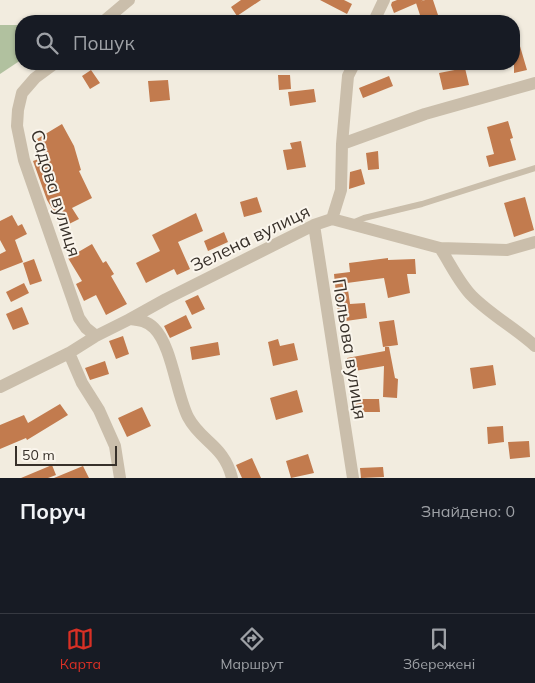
<!DOCTYPE html>
<html lang="uk">
<meta charset="utf-8">
<style>
:root{--surface:#171b24;--page:#242831;--text:#f1f3f6;--muted:#9ea1a6;--line:#363941;--accent:#d93025}
body{margin:0;font-family:Mulish,sans-serif;background:var(--page);color:var(--text)}
.scale{position:absolute;left:15px;bottom:12px;width:102px;box-sizing:border-box;padding-left:5px;border:2px solid #38312a;border-top:0;font-size:14px;line-height:18px;white-space:nowrap;color:#38312a;-webkit-text-stroke:4px #faf5ec;paint-order:stroke}
.list{margin:0;padding:0;list-style:none}
h2{display:flex;justify-content:space-between;align-items:center;height:65px;margin:0;padding:0 20px;font-size:21px}
h2 small{font-size:16px;font-weight:400;color:var(--muted)}
.icon{flex:none;width:28px;height:28px;fill:none;stroke:currentColor;stroke-width:2;stroke-linecap:round;stroke-linejoin:round}
.map{position:relative;flex:none;width:535px;height:478px;overflow:hidden}
.search{position:absolute;background:var(--surface);box-shadow:0 1px 4px #0004;left:15px;right:15px;top:15px;height:55px;display:flex;align-items:center;gap:12px;box-sizing:border-box;padding:0 18px;border-radius:20px;color:var(--muted);font-size:19px}
.sheet{height:135px;background:var(--surface)}
nav{display:flex;justify-content:space-around;align-items:center;box-sizing:border-box;height:70px;border-top:1px solid var(--line);background:var(--surface);font-size:14px;color:var(--muted)}
nav a{display:grid;justify-items:center;gap:2px}
nav .on{color:var(--accent)}
.map>svg:first-child{display:block}
</style>
<div class="map">
<svg width="535" height="478" viewBox="0 0 535 478">
<rect width="100%" height="100%" fill="#f2ecdf"/>
<path fill="#b1c19f" d="M0,25H21V60L0,74Z"/>
<path fill="#c27b4e" d="M241,0H261L237,16L231,7Z
M320,0H344L352,4L347,14Z
M397,0H424L394,13L391,5L392,2Z
M425,0H433L438,15L422,21L416,3Z
M514,36H517L527,70L514,73Z
M465,68L469,85L443,90L439,73Z
M91,70L100,83L90,89L82,76Z
M278,75H290L291,89L279,90Z
M389,76L393,86L363,98L359,88Z
M168,80L170,100L150,102L148,81Z
M314,89L316,102L290,106L288,92Z
M508,121L513,138L510,139L516,160L489,167L486,156L494,154L487,127Z
M62,124L74,146L81,170L79,171L92,198L72,208L79,219L63,227L47,200L33,161L47,156L37,139Z
M301,141L306,167L287,170L283,150L292,149L290,143Z
M378,151L379,169L368,170L366,153Z
M361,169L365,184L349,189L350,172Z
M257,197L262,212L244,217L240,202Z
M525,197L534,230L514,237L504,203Z
M196,213L203,231L178,242L190,269L177,275L174,269L146,283L136,263L160,251L152,235Z
M12,215L18,226L22,224L27,234L15,240L23,262L0,271V254L6,251L0,240V221Z
M224,232L228,242L208,251L204,241Z
M92,244L103,263L106,261L114,274L111,276L127,304L106,315L96,295L84,301L76,284L82,281L68,258Z
M388,258V260L415,259L416,274H407L410,293L388,298L384,278L347,283L350,304L365,303L367,318L339,322L334,274L350,272L349,263Z
M34,259L42,281L30,285L23,263Z
M24,283L29,293L11,302L6,292Z
M198,295L205,309L192,315L185,301Z
M22,307L29,324L13,330L6,314Z
M186,315L192,328L170,338L164,326Z
M394,320L398,345L383,347L379,322Z
M123,336L129,354L116,359L109,341Z
M278,339L280,346L294,343L298,360L273,366L268,342Z
M218,342L220,355L192,360L190,347Z
M385,347H389L395,378L398,379L397,398L383,397L384,366L349,372L347,358L385,351Z
M105,361L109,374L90,380L85,368Z
M493,365L496,385L473,389L470,368Z
M297,390L303,412L276,420L270,398Z
M355,399H379L380,412H355Z
M60,404L68,415L27,440L26,438L0,449V425L24,415L28,423Z
M142,407L151,426L127,437L118,418Z
M503,426L504,442L488,444L487,427Z
M529,441L530,457L510,459L508,442Z
M308,454L314,473L291,478L286,461Z
M252,458L261,478H242L236,465Z
M52,465L56,475L48,478H21Z
M83,466L89,478H54Z
M383,467L384,477L361,478L360,468Z"/>
<g fill="none" stroke-linecap="round" stroke-linejoin="round">
<path stroke="#cabeab" stroke-width="6" d="M352,223L364,218L422,204L535,168"/>
<path stroke="#cabeab" stroke-width="12" d="M104,21L129,0
M374,21L384,0
M54,64L35,78L22,93L18,110L17,126L24,160L79,318L86,328L96,336
M342,144L425,114L535,83
M332,219L341,190L342,144L348,76L354,64
M314,225L353,478
M440,248C450,263 459,283 472,296C491,315 515,328 535,346
M130,319C140,320 147,321 154,328C172,346 176,393 188,417C201,442 224,445 232,478
M69,353L82,383L99,410L115,446L120,478
M0,387L69,353L96,336L130,319L166,299L314,225L332,219L440,248L507,250L535,242"/>
</g>
<g text-anchor="middle" dominant-baseline="central" stroke-width="4" stroke-linejoin="round" paint-order="stroke">
<g font-size="18" fill="#38312a" stroke="#faf5ec">
<text transform="translate(56 193) rotate(73)">Садова вулиця</text>
<text transform="translate(250 238) rotate(-26)">Зелена вулиця</text>
<text transform="translate(350 349) rotate(81)">Польова вулиця</text>
</g>
</g>
</svg>
<div class="scale">50 m</div>
<div class="search"><svg class="icon" aria-label="search" viewBox="0 0 24 24"><circle cx="10" cy="10" r="6"/><path d="M15 15l6 6"/></svg>Пошук</div>
</div>
<section class="sheet">
<h2>Поруч<small>Знайдено: 0</small></h2>
<ul class="list">
</ul>
</section>
<nav>
<a class="on"><svg class="icon" aria-label="map" viewBox="0 0 24 24"><path d="M3 6l6-2 6 2 6-2v14l-6 2-6-2-6 2zM9 4v14M15 6v14"/></svg>Карта</a>
<a><svg class="icon" aria-label="directions" viewBox="0 0 24 24"><path d="M12 3l9 9-9 9-9-9zM9 14v-3h6M13 9l2 2-2 2"/></svg>Маршрут</a>
<a><svg class="icon" aria-label="saved" viewBox="0 0 24 24"><path d="M7 4h10v16l-5-4-5 4z"/></svg>Збережені</a>
</nav>
